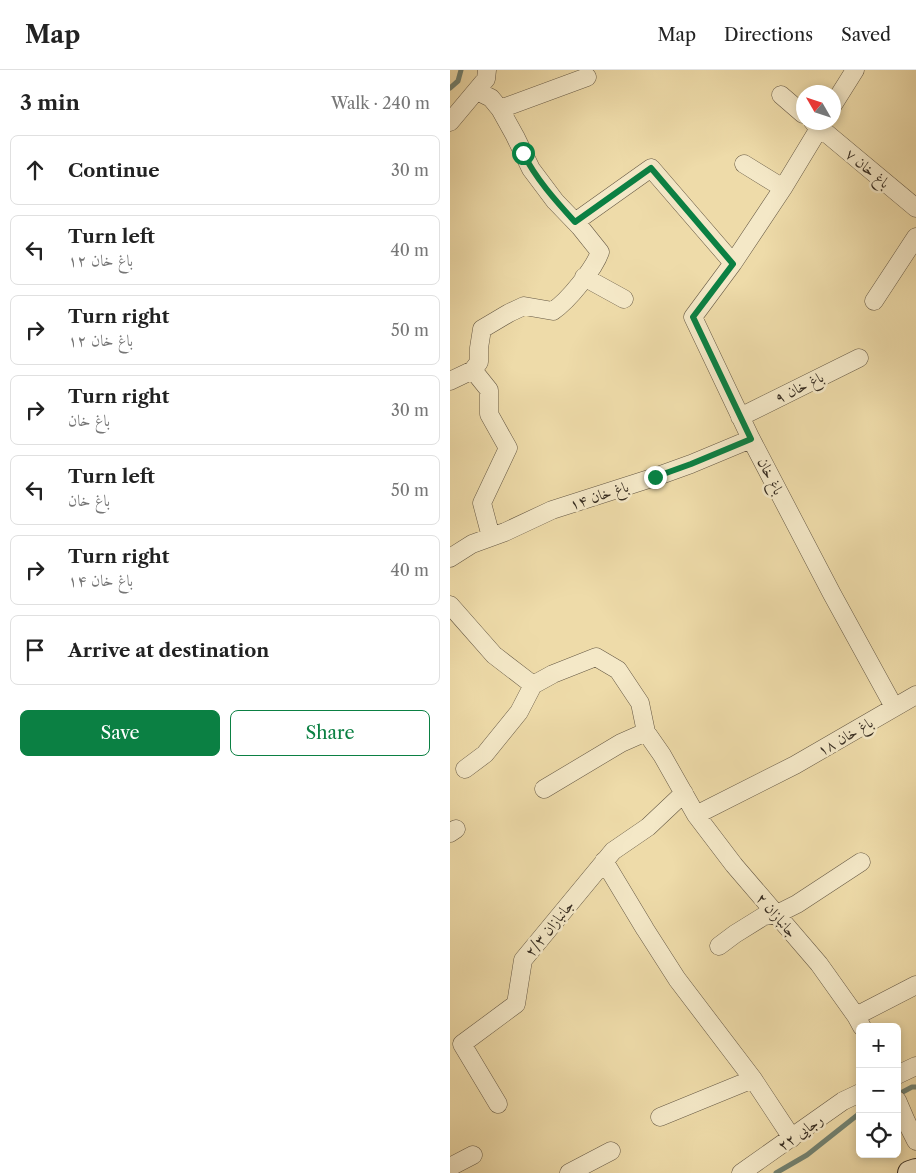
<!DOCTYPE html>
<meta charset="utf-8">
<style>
:root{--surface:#fff;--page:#f2f2f2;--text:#222;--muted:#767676;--line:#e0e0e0;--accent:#0b8043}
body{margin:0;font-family:"Libre Caslon Text",Amiri,serif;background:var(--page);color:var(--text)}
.controls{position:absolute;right:15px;bottom:15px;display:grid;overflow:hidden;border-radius:8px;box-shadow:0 2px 8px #0003}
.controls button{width:45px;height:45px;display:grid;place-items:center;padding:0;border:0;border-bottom:1px solid var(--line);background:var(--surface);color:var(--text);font:25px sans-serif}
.compass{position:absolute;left:346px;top:15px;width:45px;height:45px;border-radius:50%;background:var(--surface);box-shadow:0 2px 8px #0003;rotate:309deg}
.stop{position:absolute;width:15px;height:15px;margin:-11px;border:4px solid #0b8043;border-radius:50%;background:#fff}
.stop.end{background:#0b8043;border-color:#fff;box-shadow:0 1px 5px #0008}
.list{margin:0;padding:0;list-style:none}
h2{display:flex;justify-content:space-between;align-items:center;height:65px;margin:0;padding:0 20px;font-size:21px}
h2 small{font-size:16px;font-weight:400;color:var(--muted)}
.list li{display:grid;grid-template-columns:32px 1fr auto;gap:15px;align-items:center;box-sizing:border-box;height:70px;margin:0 10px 10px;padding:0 10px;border:1px solid var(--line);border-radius:8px}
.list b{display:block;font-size:19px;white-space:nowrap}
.list p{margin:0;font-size:16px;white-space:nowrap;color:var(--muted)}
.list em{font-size:16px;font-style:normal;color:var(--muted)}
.actions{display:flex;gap:10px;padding:15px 20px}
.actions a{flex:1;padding:11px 0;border:1px solid var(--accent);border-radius:8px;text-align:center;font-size:18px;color:var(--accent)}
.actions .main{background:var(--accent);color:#fff}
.icon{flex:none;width:28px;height:28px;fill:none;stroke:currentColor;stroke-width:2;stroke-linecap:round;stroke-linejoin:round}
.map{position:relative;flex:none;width:466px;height:1103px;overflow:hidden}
header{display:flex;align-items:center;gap:30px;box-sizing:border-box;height:70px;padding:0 25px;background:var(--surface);border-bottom:1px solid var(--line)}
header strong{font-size:24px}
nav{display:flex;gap:28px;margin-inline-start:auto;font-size:18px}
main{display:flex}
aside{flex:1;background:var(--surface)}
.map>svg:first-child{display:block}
</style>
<header>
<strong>Map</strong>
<nav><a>Map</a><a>Directions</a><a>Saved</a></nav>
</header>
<main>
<aside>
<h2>3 min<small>Walk · 240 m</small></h2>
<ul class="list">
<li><svg class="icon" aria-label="ahead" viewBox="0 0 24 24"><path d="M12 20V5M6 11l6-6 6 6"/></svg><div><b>Continue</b></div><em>30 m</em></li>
<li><svg class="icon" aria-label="left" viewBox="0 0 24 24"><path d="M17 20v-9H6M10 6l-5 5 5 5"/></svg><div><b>Turn left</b><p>باغ خان ۱۲</p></div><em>40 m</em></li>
<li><svg class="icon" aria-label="right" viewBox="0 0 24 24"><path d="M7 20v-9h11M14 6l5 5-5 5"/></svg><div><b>Turn right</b><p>باغ خان ۱۲</p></div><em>50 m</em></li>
<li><svg class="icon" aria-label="right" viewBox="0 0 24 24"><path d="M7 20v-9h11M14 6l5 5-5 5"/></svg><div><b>Turn right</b><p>باغ خان</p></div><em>30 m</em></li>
<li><svg class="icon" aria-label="left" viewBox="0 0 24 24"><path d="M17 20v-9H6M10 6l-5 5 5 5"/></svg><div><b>Turn left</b><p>باغ خان</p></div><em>50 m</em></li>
<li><svg class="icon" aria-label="right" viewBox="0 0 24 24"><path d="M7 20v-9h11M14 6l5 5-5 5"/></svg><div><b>Turn right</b><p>باغ خان ۱۴</p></div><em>40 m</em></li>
<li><svg class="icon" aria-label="arrive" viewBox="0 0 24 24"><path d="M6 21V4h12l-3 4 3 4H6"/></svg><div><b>Arrive at destination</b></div></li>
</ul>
<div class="actions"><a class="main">Save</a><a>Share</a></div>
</aside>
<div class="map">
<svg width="466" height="1103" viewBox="0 0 466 1103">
<rect width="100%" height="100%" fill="#eedba9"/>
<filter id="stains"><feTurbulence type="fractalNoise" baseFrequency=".004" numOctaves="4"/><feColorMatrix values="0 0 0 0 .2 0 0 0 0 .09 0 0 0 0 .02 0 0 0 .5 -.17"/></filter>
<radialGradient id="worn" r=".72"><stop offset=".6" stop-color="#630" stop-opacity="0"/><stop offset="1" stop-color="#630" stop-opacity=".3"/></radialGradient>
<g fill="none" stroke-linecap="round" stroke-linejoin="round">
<path stroke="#728272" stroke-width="5" d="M0,18L8,11L11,0
M447,1025L462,1017H466
M326,1103L357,1085L410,1043"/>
<g stroke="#655844" stroke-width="19">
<path id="street" d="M331,25L353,44
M383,35L405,0
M50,39L137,7
M0,52L36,9L37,0
M363,52L466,138
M373,52L333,118L283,193L243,247L301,369L382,524L444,637
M294,94L333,118
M125,152L201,98L283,193
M134,207L174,229
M424,231L466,167
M23,300L29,292V278L32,259L59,243L74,236L103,241C118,231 144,199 150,182L130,157L105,131L81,99L65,66L50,39L41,28L27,21
M0,311L23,300L39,320V344L58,378L32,433L41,467
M290,347L409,288
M0,488L22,474L55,462L102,440L205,407L241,394L301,369
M0,535L44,585L83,615L103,604L146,587L168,600L190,633L196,662
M15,699L35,684L69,642L83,615
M94,719L171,673L196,662L212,685L246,745L284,795L369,894L406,946L412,957
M246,745L345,695L466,625
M0,763L6,759
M154,791L195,859L227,909L303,1009L342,1068
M269,876L285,864L314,846L327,844L347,834L411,792
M406,946L466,915
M447,1005L466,996
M447,1030L456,1051L466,1071
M48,1034L12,974L66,934L73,890L163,781L198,757L234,723
M210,1047L303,1009
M0,1097L23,1085
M119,1103L161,1081
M291,1103L393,1031L410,1023"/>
</g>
<g stroke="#372d22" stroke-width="26">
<path id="secondary" d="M460,1103L466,1101"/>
</g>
<use href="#street" stroke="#f4e8c7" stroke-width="18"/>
<use href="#secondary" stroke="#f4e8c7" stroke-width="24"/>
</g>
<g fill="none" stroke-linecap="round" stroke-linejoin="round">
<path stroke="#0b8043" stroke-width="6" d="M73,83C86,109 105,130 125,152L201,98L283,194L243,247L301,369L241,394L205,407"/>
</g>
<g text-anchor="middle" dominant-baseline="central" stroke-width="5" stroke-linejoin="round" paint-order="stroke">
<g font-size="15" fill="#372d22" stroke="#f4e8c7">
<text transform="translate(418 98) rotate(40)">باغ خان ۷</text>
<text transform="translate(349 317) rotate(-26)">باغ خان ۹</text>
<text transform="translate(321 406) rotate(63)">باغ خان</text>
<text transform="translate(149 425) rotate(-18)">باغ خان ۱۴</text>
<text transform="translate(395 666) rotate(-30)">باغ خان ۱۸</text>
<text transform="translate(327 845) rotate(49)">جانبازان ۲</text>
<text transform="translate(99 858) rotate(-51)">جانبازان ۲/۳</text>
<text transform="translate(350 1062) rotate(-35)">رجایی ۲۲</text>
</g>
</g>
<rect width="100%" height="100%" filter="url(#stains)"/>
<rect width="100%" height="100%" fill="url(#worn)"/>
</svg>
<div class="controls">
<button>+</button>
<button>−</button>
<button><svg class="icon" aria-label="locate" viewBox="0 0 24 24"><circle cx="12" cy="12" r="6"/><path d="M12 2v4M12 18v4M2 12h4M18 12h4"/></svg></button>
</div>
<svg class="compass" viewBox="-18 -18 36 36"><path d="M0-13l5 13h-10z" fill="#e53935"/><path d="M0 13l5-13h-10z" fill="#767676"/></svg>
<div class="stop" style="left:73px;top:83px"></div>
<div class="stop end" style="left:205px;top:407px"></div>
</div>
</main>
